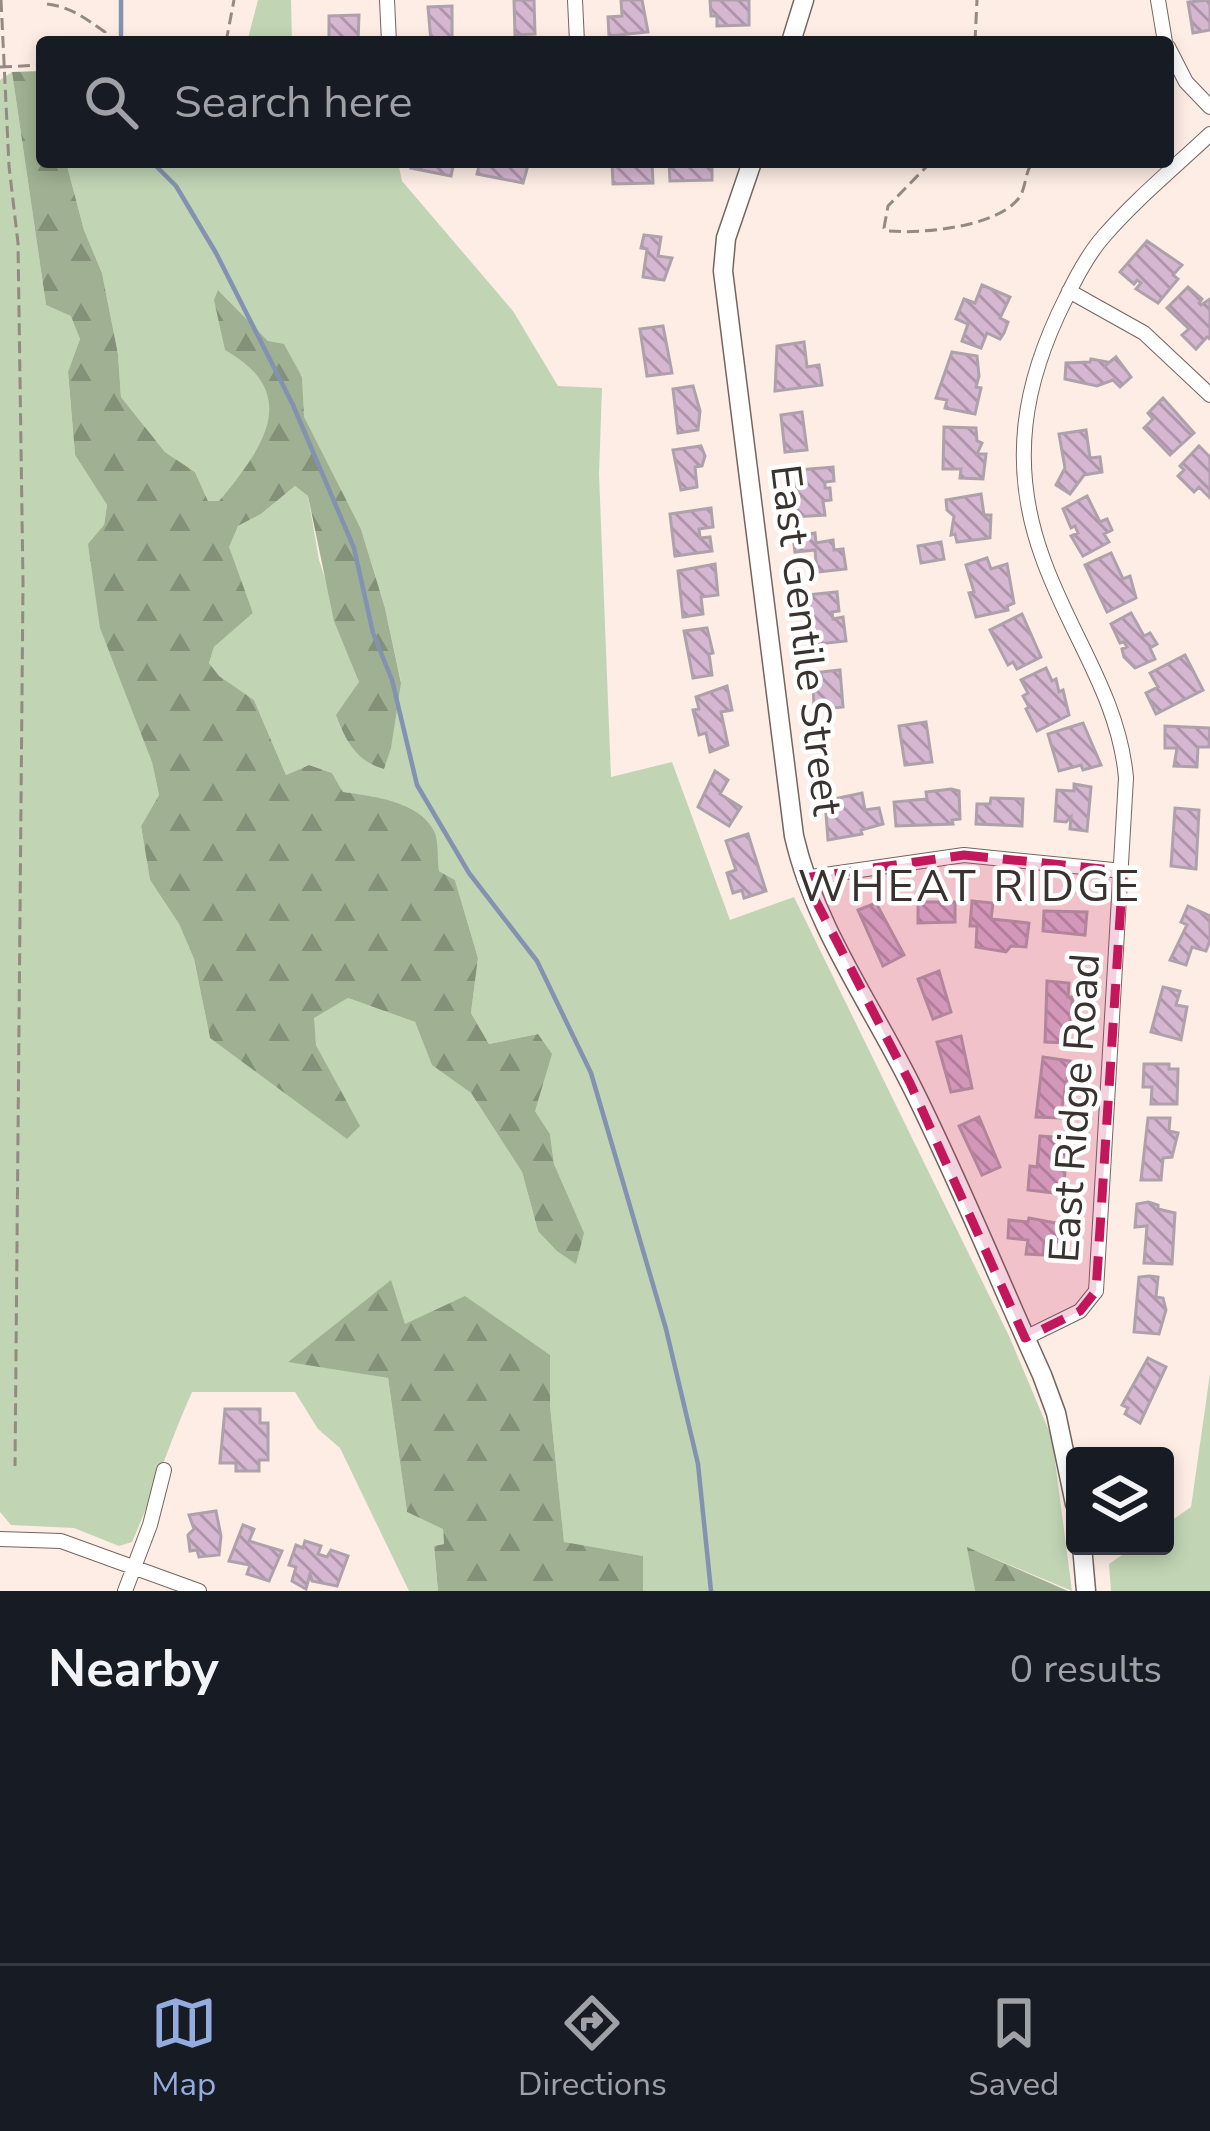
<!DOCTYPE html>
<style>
:root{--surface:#171b24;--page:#20242c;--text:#f1f3f6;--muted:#9ea1a6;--line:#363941;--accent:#94abde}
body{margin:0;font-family:"Nunito Sans",sans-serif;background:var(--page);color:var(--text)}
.controls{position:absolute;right:36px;bottom:36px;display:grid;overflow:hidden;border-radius:12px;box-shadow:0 6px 18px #0003}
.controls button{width:108px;height:108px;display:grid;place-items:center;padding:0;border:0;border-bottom:3px solid var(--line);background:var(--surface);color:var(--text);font:60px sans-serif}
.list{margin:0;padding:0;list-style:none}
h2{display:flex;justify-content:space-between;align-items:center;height:156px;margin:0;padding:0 48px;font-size:51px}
h2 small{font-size:39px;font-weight:400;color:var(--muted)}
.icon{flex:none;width:66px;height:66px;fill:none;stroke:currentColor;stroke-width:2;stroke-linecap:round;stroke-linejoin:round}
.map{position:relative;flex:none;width:1210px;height:1591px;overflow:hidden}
.search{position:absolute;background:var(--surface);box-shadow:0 6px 18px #0003;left:36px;right:36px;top:36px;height:132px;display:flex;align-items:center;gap:30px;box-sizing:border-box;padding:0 42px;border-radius:12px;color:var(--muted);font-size:45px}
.sheet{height:372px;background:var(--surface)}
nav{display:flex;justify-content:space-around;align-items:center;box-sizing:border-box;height:168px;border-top:3px solid var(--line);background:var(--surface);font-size:33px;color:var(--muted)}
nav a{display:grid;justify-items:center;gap:6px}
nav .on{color:var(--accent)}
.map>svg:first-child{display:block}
</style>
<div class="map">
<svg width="1210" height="1591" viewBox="0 0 1210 1591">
<defs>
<pattern id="forest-firs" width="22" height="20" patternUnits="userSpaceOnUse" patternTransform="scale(3)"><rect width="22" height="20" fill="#9fb192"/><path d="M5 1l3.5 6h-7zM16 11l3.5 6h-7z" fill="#839178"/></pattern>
<pattern id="building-back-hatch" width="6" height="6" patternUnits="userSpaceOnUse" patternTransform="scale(3)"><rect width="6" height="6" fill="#d6b7d1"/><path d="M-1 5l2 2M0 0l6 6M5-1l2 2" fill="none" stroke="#af95aa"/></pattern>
</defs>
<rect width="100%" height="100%" fill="#fdede5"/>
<path fill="#c1d4b4" d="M258,0H291L292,42H247Z
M12,72L46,305L73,316L80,339L68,373L75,455L107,505L104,525L159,795L141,826L150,880L179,924L194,959L210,1038L359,1126L316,1045L313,1018L348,998L415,1022L432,1064L471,1093L522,1172L538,1231L583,1233L554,1164L550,1134L535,1111L538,1034L489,1044L471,1013L478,958L455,880L439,871L375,797L343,792L332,773L309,765L286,775L254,700L218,676L209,663L214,647L253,613L228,547L238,526L261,514L295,486L308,496L319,560L359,682H401L385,608L361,529L303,417L302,376L219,291C228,314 235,341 247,362C253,373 265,381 268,393C278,433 243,472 219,501H208L195,472L165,452L121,397L118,354L102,273L84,230L66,162H398L402,181L513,311L558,386L602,388L599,474L611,777L672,762L730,920L794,897L1009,1336L1052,1438L1072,1591L969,1548L975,1591H643V1556L564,1543L550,1406V1355L405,1325L289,1361L388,1378L407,1512L443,1528L444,1544L434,1546L438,1591H409L340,1448L318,1429L295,1392H192C170,1441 154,1492 132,1542L119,1546L74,1528L11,1525L0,1512V80Z
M1210,1374V1591H1111L1109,1564L1135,1546H1165V1525L1191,1507Z"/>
<path fill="url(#forest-firs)" d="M42,71V162H66L84,230L102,273L118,354L121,397L165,452L195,472L208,501H219C263,448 303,394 225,350L214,300L218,290L268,341L284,344L302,377L304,417L361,529L385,608L401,683L391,748L384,769C356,761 346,741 336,715L359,682L334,621L308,496L295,486L261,514L238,526L229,547L253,613L214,647L209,663L219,676L254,700L286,775L309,765L332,773L343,792C371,796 419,801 434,831C439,840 437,860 439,871L455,880L478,958L471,1013L489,1044L538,1034L552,1054L535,1111L550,1134L554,1164L584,1233L576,1264L557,1251L538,1231L522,1172L471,1093L432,1065L415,1022L348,998L314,1018L316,1045L360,1126L347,1139L210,1038L194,959L179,924L150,880L141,826L159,795L152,762L100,628L88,544L104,525L107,505L75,455L68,372L80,339L71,316L46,305L12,72Z
M391,1280L405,1324L465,1296L550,1355V1406L564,1542L643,1556V1591H438L434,1546L444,1544L443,1529L407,1512L388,1378L288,1362Z
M967,1547L1068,1591H975Z"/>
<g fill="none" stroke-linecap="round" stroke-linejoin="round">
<path stroke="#8392b0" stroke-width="4.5" d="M121,35V0
M152,162L176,186L216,253L293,405L354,548L373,633L392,680L417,785L469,873L537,961L591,1073L666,1329L698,1464L711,1591"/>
</g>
<path fill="url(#building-back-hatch)" stroke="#aea1ab" stroke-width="3" d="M514,0H534L535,34L515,35Z
M621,0H642L648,32L609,36L608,17L622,16Z
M710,0H749V25L717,26V16H711Z
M1210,0V30L1193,33L1188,2Z
M452,6V42H431L428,7Z
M359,15L358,42H329V16Z
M413,162H454L451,176L411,168Z
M480,162H529L523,183L477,174Z
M652,162L653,183L613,184L612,163Z
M669,162H712V180L670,181Z
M644,235L661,237L658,256L672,258L664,280L643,277L647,249L641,248Z
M1147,241L1182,265L1173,275L1178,279L1158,303L1136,289L1141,283L1137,280L1134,284L1120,272Z
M982,285L1010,297L1000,318L1008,322L1004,333L1000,339L987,333L981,348L962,341L968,324L956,319L964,299L975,303Z
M1188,287L1202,299L1199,303L1201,305L1210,299V339L1207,337L1196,349L1182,335L1189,329L1167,308Z
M663,326L672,373L647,376L640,329Z
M804,342L807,367L819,365L822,385L775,391L777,346Z
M952,352L977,356L979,376L976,387L981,388L975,414L945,408L947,400L936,398Z
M1116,357L1131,377L1120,387L1113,380L1097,386L1065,379L1066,363L1090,362L1091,359L1107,362L1106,365Z
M693,386L700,411L698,430L678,433L673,389Z
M1163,398L1194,433L1170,455L1144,428L1153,419L1148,413Z
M802,412L807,450L785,452L781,415Z
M944,427L976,428L977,441L982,443L977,454H986L983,479L960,478L961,469H943Z
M1086,430L1090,458L1100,457L1102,472L1084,475L1070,494L1056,485L1065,468L1059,434Z
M701,446L705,456L702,466L695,467L697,487L681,490L673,450Z
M1199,446L1210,457V498L1199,487L1194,492L1178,476L1184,470L1180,466Z
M833,467L834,481L825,482V488H830L831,500L823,501L825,515L794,517L792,498L800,497L796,494L798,470Z
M981,494L984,515H991L990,538L957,542L955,534L951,535L954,516L947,510L946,500Z
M1087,496L1100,522L1107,519L1112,530L1104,534L1109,542L1083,556L1071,536L1078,533L1075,526L1071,528L1063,509Z
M711,508L713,527L699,529L700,538L710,537L712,551L675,556L670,514Z
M815,533L816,543L833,540L834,550L843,549L846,569L817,572L815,550L795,552L793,536Z
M941,542L944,559L921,563L918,546Z
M1111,553L1123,579L1130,576L1136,598L1107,612L1085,565Z
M987,558L991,569L1007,564L1014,603L1007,606L1008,610L976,617L969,593L974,592L966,565Z
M715,564L718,595L701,597L703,614L683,617L678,571Z
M837,592L839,611L832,612L833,619L843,617L846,641L808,645L806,595Z
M1131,613L1144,636L1150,633L1157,644L1150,648L1155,659L1135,668L1124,657L1122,649L1127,647L1124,642L1120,643L1111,624Z
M1022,614L1041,657L1017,669L1013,662L1008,665L990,630Z
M707,628L713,653L709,654L712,675L693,678L684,631Z
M1185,655L1203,690L1156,714L1146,693L1158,687L1150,673Z
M1046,668L1052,681L1056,679L1059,692L1063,690L1069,715L1037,731L1026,709L1029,707L1023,696L1028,693L1021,680Z
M840,670L843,707L814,710L813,682L822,680L821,672Z
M727,686L732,710L721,712L728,745L710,752L706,733L699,735L693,710L699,709L696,697Z
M926,722L932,762L905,765L899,726Z
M1083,723L1101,765L1083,770L1081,765L1059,771L1048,734Z
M1165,726L1210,728L1209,747H1198L1197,767L1174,766L1177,748H1165Z
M715,771L728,780L720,794L741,807L729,826L698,807Z
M1074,784L1091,787L1087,831L1070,829L1071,817L1066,822L1055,821L1057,790L1074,791Z
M951,789L959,791L960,819L952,820L953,824L896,826L894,802L927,799L926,792Z
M862,793L865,810L879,808L883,824L861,830L862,834L828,840L825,801Z
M991,798L1023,799L1022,826L976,824L977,804H990Z
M1175,808L1199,810L1196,869L1171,866Z
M748,834L766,891L744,898L742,890L733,893L727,873L736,870L726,841Z
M972,901L993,903L991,919L1029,923L1026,947L1011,946L1006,952L976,947L977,926H970Z
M918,902H955V922L918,923Z
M876,903L904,955L883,966L858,910Z
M1188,906L1210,916V940L1206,951L1192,947L1186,965L1170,960L1187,925L1181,922Z
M1044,911L1087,912L1085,935L1043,931Z
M939,971L951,1012L933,1019L918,979Z
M1047,981L1069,983L1068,997H1073L1067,1043L1045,1042Z
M1163,987L1180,991L1176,1005L1187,1007L1181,1040L1151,1032Z
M961,1036L972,1088L951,1092L937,1042Z
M1043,1057L1070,1061L1060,1118L1036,1117Z
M1144,1064H1169V1069H1178L1177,1104H1151L1152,1087H1143Z
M979,1117L1000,1167L982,1175L959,1126Z
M1148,1118H1170L1169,1131L1178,1133L1172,1157L1163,1158L1161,1180H1141Z
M1040,1136L1068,1138L1063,1194L1028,1190L1030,1166L1037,1167Z
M1148,1202L1158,1205V1209L1175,1213L1172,1264L1144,1263L1147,1226L1135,1227L1137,1204Z
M1029,1218L1061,1224L1059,1242L1044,1241L1043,1255L1026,1254L1028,1240L1008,1238L1009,1220L1028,1222Z
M1149,1276L1158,1277L1156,1297L1163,1298L1166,1310L1159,1334L1134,1332L1139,1277Z
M1148,1358L1166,1367L1140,1423L1125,1414L1128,1408L1122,1405Z
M225,1409H260V1423H268V1460H259V1471H236V1463H220Z
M216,1511L221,1536L219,1555L199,1557L197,1550L190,1551L188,1535L194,1529L189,1515Z
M243,1525L254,1529L249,1541L282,1551L269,1581L247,1574L250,1565L229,1561Z
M305,1541L321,1546L318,1554L327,1557L331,1550L348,1556L337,1586L312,1581L310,1574L306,1589L292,1581L296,1567L289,1565L296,1545L303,1548Z"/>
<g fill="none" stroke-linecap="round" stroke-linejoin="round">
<g stroke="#74665f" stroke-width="16">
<path id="street" d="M387,0L389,42
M575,0L577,42
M1158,0L1165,42
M1168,47L1186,82L1210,107
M1069,291L1144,333L1210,395
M804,878L964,855L1123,871
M1025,1338L1080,1311L1096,1291L1126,778C1119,696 1068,632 1042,556C1009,464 1023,383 1066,298C1076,277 1088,254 1104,236C1136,199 1175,167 1210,134
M0,1539L61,1541L199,1591
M125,1591L150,1525L164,1470"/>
</g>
<g stroke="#74665f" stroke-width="21">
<path id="secondary" d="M791,42L804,0
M752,162L726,238L723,271L794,836C815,927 869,1001 910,1083C958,1178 998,1278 1042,1375L1056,1413L1075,1504
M1082,1546L1086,1591"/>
</g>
<path stroke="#948a84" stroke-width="3" stroke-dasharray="12 6" stroke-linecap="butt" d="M1,0L9,166L18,243L23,583L15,1466
M47,4C71,7 85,18 105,32L104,42
M226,42L234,0
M975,42L977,0
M0,67L42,65
M931,162L888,206L884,228L888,231C922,234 997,227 1019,198C1027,186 1024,173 1033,162"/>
<use href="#street" stroke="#fff" stroke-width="14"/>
<use href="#secondary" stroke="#fff" stroke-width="18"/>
</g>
<path fill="#c2185b" fill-opacity="0.2" stroke="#c2185b" stroke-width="9" stroke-dasharray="24 15" stroke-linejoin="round" d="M964,855L1123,871L1096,1291L1080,1311L1025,1338L910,1083L804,878Z"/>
<g text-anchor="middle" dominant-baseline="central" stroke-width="9" stroke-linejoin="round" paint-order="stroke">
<g font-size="42" fill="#393330" stroke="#fff">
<text transform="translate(806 640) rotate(83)">East Gentile Street</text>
<text transform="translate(1075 1108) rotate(-86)">East Ridge Road</text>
</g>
<g font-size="45" letter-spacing="3" fill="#393330" stroke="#fff">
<text x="970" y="886">WHEAT RIDGE</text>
</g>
</g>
</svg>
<div class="controls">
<button><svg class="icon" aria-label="layers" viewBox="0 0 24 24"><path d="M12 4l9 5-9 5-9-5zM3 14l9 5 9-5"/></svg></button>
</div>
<div class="search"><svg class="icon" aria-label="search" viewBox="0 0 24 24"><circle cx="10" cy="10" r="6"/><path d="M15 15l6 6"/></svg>Search here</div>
</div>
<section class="sheet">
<h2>Nearby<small>0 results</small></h2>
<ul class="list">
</ul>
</section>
<nav>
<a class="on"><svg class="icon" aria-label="map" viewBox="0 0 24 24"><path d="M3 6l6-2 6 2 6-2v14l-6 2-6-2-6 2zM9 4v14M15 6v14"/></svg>Map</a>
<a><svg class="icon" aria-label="directions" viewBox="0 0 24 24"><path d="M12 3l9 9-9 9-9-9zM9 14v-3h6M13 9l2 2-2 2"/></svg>Directions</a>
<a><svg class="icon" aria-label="saved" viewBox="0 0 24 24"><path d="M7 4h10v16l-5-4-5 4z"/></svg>Saved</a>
</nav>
